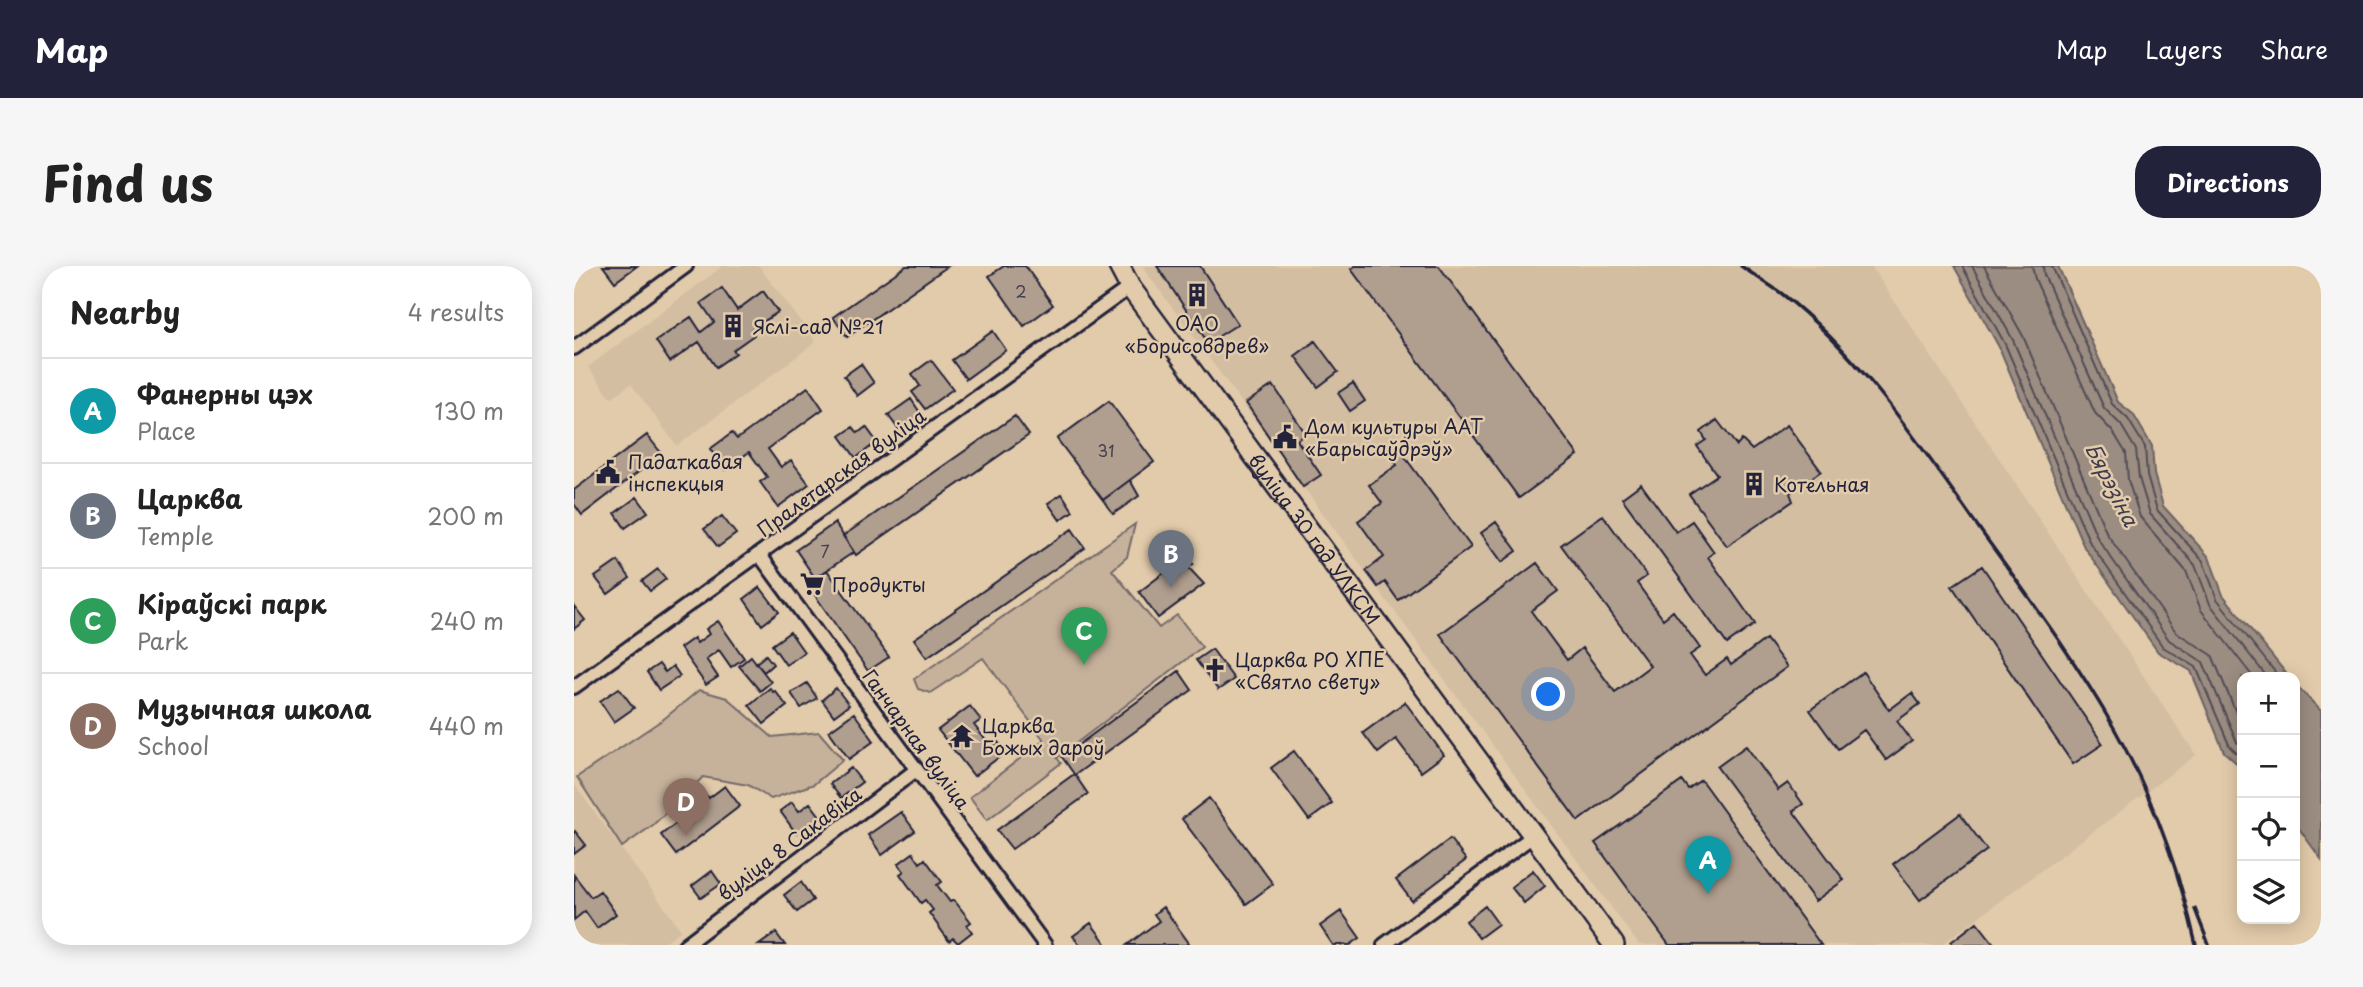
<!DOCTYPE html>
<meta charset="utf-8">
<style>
:root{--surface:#fff;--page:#f6f6f6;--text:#222;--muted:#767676;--line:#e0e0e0;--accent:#22223b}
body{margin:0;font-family:"Playpen Sans",sans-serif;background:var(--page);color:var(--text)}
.controls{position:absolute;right:21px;bottom:21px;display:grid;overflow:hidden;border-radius:14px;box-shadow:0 4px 18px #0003}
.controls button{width:63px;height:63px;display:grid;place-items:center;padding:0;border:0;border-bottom:2px solid var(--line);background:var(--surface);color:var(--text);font:35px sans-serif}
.you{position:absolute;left:975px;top:429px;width:24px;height:24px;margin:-18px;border:5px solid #fff;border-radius:50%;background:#1a73e8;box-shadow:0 0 0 10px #1a73e833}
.badge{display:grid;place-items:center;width:46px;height:46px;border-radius:50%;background:var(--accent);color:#fff;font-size:23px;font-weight:700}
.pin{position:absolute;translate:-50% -58px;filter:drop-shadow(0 2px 4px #0008)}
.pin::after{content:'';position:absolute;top:37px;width:24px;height:21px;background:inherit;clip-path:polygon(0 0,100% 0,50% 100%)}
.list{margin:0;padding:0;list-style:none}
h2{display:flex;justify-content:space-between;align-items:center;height:91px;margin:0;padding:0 28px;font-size:30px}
h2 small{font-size:23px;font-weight:400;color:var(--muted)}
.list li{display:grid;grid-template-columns:46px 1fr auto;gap:21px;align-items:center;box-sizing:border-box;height:105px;padding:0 28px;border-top:2px solid var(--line)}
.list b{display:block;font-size:26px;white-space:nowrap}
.list p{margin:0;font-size:23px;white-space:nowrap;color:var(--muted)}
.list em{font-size:23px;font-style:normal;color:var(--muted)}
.icon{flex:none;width:38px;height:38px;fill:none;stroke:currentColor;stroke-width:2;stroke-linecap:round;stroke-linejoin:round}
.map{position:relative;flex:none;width:1747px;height:679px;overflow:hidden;border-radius:28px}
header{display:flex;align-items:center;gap:42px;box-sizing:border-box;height:98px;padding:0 35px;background:var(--accent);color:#fff}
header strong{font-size:33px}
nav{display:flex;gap:38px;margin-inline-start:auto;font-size:24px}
.intro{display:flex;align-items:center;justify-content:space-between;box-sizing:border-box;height:168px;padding:0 42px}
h1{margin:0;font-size:49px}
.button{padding:18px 32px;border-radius:28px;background:var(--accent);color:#fff;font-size:24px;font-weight:700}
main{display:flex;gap:42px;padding:0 42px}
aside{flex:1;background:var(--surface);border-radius:28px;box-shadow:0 4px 18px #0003}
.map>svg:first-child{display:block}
</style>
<header>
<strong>Map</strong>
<nav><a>Map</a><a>Layers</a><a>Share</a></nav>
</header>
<div class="intro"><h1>Find us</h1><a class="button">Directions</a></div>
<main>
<aside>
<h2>Nearby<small>4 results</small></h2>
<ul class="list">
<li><span class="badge" style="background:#0f9aa8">A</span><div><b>Фанерны цэх</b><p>Place</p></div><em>130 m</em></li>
<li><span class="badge" style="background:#6b7280">B</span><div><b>Царква</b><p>Temple</p></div><em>200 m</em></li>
<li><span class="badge" style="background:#2e9e5b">C</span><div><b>Кіраўскі парк</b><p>Park</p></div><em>240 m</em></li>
<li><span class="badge" style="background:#8d6e63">D</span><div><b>Музычная школа</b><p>School</p></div><em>440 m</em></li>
</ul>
</aside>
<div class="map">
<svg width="1747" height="679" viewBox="0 0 1747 679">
<rect width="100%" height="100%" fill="#e2cbab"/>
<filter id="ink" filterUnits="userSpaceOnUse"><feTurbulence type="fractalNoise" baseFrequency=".0143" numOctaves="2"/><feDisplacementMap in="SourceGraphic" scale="14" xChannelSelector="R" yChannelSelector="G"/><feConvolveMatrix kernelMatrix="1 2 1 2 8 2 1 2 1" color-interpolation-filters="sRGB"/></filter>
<g filter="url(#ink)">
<path fill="#d3bea2" d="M149,0H185L242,76L103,180L57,118L37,132L14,101Z
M570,0H1297L1622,489L1367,679H1065L575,10Z
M0,518L107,664L87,679H0Z"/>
<path fill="#c6b29b" stroke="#746a6b" stroke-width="2" d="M561,258L553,291L538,304L585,362L603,349L628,381L483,492L487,497L413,554L396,531L470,474L409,392L356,427L344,423L340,413Z
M125,424L153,432L198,471L245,466L269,494L240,518L197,533L174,519L129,511L79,559L48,581L3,511L91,452Z"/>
<path fill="#9b8d81" stroke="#6b6265" stroke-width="2" d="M1380,0H1484L1544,136L1559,148L1578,180L1580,208L1589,240L1635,291L1649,329L1715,411H1668V502L1650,486L1617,405L1584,386L1510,281L1425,81Z
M1721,418L1747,445V593L1721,557Z"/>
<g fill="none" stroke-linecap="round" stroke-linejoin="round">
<path stroke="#524d57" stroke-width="2" d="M1388,0L1431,78L1516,277L1589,381L1622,401L1656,481L1668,492
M1398,0L1439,74L1524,273L1595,374L1629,396L1663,476L1668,481
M1410,0L1449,70L1533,268L1602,366L1638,389L1668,461
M1458,0L1461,13L1521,147L1539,166L1552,187L1554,214L1566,251L1612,305L1627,344L1679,411
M1469,0L1470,9L1530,142L1547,159L1562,184L1565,212L1576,248L1621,299L1636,338L1693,411
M1478,0L1538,138L1554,153L1571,181L1573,210L1583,244L1629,295L1643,333L1705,411"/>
</g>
<path fill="#b09e8e" stroke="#22223b" stroke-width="2" d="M29,0H63L41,16Z
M332,0H374L273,71L259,51Z
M430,0H451L479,39L450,60L415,10Z
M583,0H626L664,58L634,77Z
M781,0H865L1004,189L945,232L777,3Z
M148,22L163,44L189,25L204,46L177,64L180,69L159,84L162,87L142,101L125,76L96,96L82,75L117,51L127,66L140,56L127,37Z
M419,65L432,84L392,113L378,94Z
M741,75L764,106L744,121L721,90Z
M357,94L379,123L351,143L338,126L346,120L338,108Z
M287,98L300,117L283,130L270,110Z
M779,117L791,135L776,145L764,127Z
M699,119L732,168L723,174L747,209L729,221L672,137Z
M234,121L249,143L194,183L207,201L217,194L235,218L204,241L186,216L193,211L175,186L151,204L136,183L158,167L163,173Z
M337,133L347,148L325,164L314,149Z
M535,135L580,196L529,234L483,173Z
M441,150L455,169L282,289L269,270Z
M1143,154L1163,180L1168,174L1178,184L1213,159L1247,205L1216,227L1219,235L1153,280L1115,228L1143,209L1123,180L1132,174L1127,166Z
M279,161L284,167L292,161L303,176L282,192L266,170Z
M73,169L88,188L8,249L0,238V224Z
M825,183L897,281L824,334L811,316L804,321L792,305L810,291L784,255L808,237L795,219L823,199L816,190Z
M556,214L565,230L539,248L529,234Z
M1067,218L1102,266L1118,255L1140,286L1134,291L1181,358L1153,378L1048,232Z
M488,228L499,245L486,254L474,237Z
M63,231L74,246L51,262L41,247Z
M1029,249L1073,310L1063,317L1089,353L1099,345L1126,382L1116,389L1131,409L1153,393L1157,399L1192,373L1213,401L1004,555L866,368L963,297L984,325L957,345L993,394L1008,382L1041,426L1076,400L987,279Z
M148,250L162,268L144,281L130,263Z
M922,256L943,285L928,296L907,267Z
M261,257L280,286L241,312L222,284Z
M498,263L511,282L353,391L340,373Z
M588,293L620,298L613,300L630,318L584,352L565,326L595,303Z
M44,295L56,312L34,328L21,311Z
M1408,300L1529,478L1499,498L1378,320Z
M84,303L92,313L76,325L68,315Z
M253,304L315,391L294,405L233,318Z
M186,321L205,346L188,359L170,333Z
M0,340L11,354L0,363Z
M144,355L170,392L157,401L145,384L132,393L144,411L132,419L106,382L120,372L123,377L135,368L132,363Z
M216,366L230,386L212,399L198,379Z
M638,383L660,413L644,424L622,394Z
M192,389L199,398L190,406L182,397Z
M177,390L197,416L186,425L165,400Z
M85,398L91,406L99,400L106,410L85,424L73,406Z
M605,405L618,424L501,509L514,528L438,583L423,564L500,508L488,491Z
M1289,406L1315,444L1338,427L1346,438L1323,455L1338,475L1312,494L1290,464L1264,483L1236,444Z
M233,417L243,432L227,442L217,427Z
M45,422L60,442L40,456L26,435Z
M196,422L199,426L201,425L213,440L190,458L175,439Z
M262,422L275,439L260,450L248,434Z
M831,436L870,489L847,506L822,473L804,487L789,467Z
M396,440L407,454L400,459L417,481L424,476L432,486L400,510L364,464Z
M280,447L300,475L275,493L255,465Z
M1172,480L1204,524L1214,517L1229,538L1219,545L1270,614L1241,635L1143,501Z
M720,485L758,537L735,554L697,502Z
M277,502L288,516L267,532L256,518Z
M1127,514L1247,679H1095L1021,577L1108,515L1114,523Z
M151,520L166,540L102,589L87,569L106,554L103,549L131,528L135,532Z
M635,532L699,618L672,638L608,553Z
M218,536L225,545L236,537L246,550L222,567L206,545Z
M327,546L341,565L308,589L294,569Z
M1386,548L1413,584L1346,634L1319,598Z
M1,565L12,579L0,588V566Z
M876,573L892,594L838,635L822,614Z
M339,587L346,597L351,593L368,616L363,619L376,636L380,634L397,656L393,659L398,666L384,677L379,672L375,675L355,647L359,644L351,634L347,637L326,608L330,605L324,598Z
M959,604L971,620L950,637L937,621Z
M138,605L147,618L127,632L118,620Z
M0,609L17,631L26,625L42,648L23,662L11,645L0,654Z
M227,616L239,634L223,646L210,629Z
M911,640L924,658L905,672L892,655Z
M589,641L615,677L612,679H553L585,655L580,648Z
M767,645L786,672L776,679H759L746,660Z
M1403,656L1421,679H1379L1377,676Z
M517,657L533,679H506L499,670Z
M202,667L211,679H185Z"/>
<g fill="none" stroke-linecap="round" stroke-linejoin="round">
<g stroke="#22223b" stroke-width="18">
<path id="street" d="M0,82L112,0
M185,288L471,679
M0,421L556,21
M111,679L342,504
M810,679L959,570"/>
</g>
<g stroke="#22223b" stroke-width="24">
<g id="secondary">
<path id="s1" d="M545,0L556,21L1040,679"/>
</g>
</g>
<use href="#street" stroke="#e2cbab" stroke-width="12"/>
<use href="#secondary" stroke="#e2cbab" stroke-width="19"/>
<path stroke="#22223b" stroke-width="3.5" d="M1167,0C1180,9 1194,18 1207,27C1288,90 1348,182 1407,265C1453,329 1501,393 1540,462C1578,529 1605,604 1622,679
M1621,643L1635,679"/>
</g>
</g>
<defs>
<g id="building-bare" transform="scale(1.89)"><path d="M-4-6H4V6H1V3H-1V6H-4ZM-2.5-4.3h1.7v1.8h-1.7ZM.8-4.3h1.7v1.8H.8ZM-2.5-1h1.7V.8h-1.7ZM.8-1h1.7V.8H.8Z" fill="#22223b" stroke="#e2cbab" stroke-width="2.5" paint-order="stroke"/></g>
<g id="civic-bare" transform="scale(1.89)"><path d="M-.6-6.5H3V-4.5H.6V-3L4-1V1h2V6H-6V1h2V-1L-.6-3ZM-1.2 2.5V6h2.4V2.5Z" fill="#22223b" stroke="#e2cbab" stroke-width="2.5" paint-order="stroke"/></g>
<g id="supermarket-bare" transform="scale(1.89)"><path d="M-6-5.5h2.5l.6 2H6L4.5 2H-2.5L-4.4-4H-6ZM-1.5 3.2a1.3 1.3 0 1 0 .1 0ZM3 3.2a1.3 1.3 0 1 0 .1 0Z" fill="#22223b" stroke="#e2cbab" stroke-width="2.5" paint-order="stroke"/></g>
<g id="church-bare" transform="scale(1.89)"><path d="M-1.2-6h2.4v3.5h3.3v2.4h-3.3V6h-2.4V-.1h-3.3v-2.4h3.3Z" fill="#22223b" stroke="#e2cbab" stroke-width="2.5" paint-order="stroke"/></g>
<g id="temple-bare" transform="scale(1.89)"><path d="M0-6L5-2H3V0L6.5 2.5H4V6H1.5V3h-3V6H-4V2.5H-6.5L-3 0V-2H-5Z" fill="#22223b" stroke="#e2cbab" stroke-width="2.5" paint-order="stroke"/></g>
</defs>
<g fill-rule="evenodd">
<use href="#building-bare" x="623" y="29"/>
<use href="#building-bare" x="159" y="60"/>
<use href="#civic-bare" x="711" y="171"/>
<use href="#civic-bare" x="34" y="206"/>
<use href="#building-bare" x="1180" y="218"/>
<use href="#supermarket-bare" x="238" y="318"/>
<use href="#church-bare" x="641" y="404"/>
<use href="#temple-bare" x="388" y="470"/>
</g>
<g text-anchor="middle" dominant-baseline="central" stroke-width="5" stroke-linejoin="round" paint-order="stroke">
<g font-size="16" fill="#464150">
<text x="447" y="25">2</text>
<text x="532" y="184">31</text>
<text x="251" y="285">7</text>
</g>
<g font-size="19" fill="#22223b" stroke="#e2cbab" text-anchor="start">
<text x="623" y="57" text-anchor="middle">ОАО<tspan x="623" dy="22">«Борисовдрев»</tspan></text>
<text x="179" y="60">Яслі-сад №21</text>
<text x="731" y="160">Дом культуры ААТ<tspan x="731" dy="22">«Барысаўдрэў»</tspan></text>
<text x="54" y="195">Падаткавая<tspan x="54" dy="22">інспекцыя</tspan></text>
<text x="1200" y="218">Котельная</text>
<text x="258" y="318">Продукты</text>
<text x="661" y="393">Царква РО ХПЕ<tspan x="661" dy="22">«Святло свету»</tspan></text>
<text x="408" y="459">Царква<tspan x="408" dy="22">Божых дароў</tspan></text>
</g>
<g font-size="19" fill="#22223b" stroke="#e2cbab">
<text transform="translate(267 206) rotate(-36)">Пралетарская вуліца</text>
<text stroke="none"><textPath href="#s1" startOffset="336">вуліца 30 год УЛКСМ</textPath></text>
<text transform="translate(343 473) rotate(54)">Ганчарная вуліца</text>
<text transform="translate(215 577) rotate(-37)">вуліца 8 Сакавіка</text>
</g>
<g font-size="21" font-style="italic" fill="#403d4c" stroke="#e2cbab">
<text transform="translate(1539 218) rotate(63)">Бярэзіна</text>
</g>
</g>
</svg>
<div class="controls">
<button>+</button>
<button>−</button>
<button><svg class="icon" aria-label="locate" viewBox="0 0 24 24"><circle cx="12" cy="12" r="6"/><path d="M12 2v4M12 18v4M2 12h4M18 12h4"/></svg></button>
<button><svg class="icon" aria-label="layers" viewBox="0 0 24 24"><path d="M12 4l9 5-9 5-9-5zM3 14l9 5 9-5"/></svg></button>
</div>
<div class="you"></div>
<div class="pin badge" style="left:1134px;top:628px;background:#0f9aa8">A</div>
<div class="pin badge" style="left:597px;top:322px;background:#6b7280">B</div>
<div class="pin badge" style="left:510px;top:399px;background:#2e9e5b">C</div>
<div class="pin badge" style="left:112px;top:570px;background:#8d6e63">D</div>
</div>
</main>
